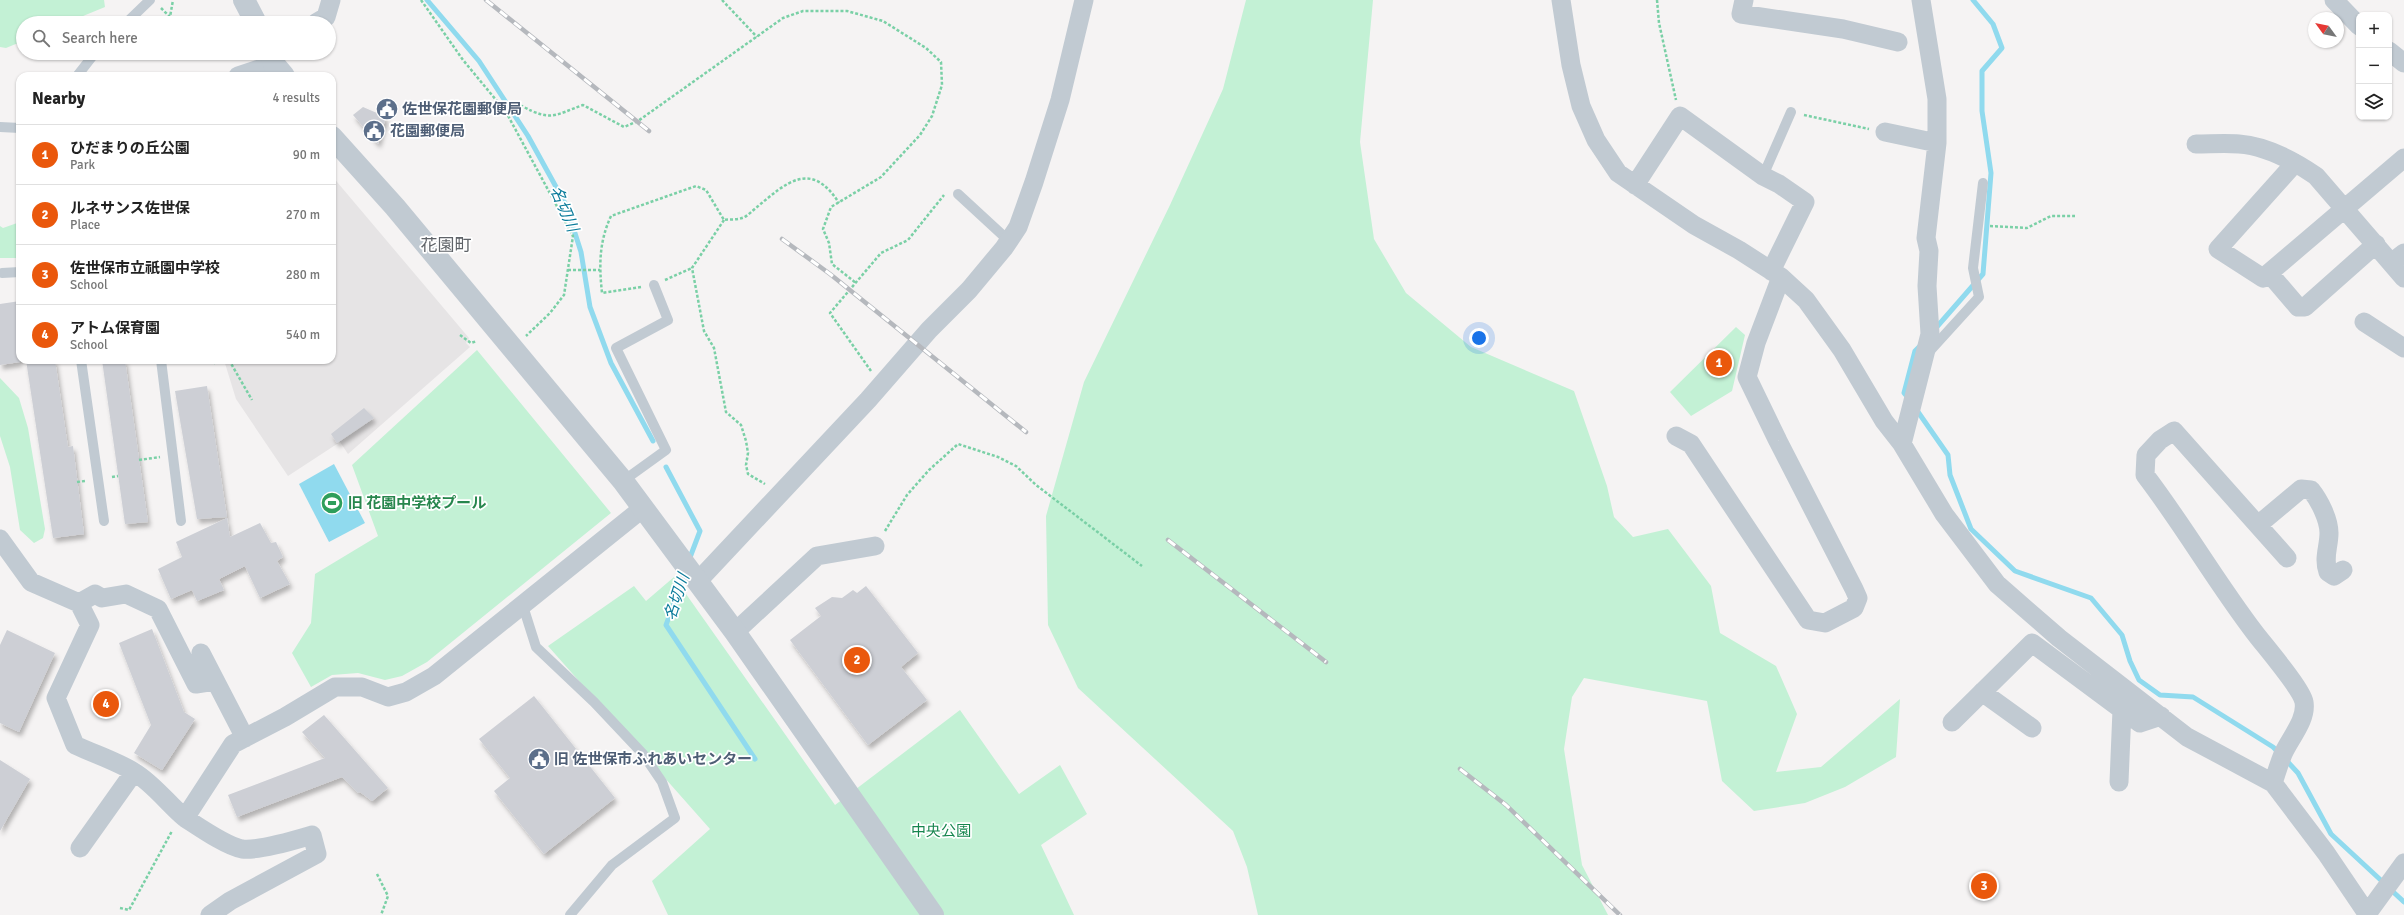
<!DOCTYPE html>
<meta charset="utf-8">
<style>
:root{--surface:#fff;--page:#f2f2f2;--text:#222;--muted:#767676;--line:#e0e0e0;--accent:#ea580c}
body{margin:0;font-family:Signika,"Noto Sans JP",sans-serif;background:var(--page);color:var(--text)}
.controls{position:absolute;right:12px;top:12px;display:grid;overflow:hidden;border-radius:8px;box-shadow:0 1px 3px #0004}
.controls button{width:36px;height:36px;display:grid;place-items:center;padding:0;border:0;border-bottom:1px solid var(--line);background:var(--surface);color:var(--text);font:20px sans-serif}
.compass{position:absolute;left:2308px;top:12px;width:36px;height:36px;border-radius:50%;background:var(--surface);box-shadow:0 1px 3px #0004;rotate:303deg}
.you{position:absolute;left:1479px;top:338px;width:14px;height:14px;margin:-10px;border:3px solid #fff;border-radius:50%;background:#1a73e8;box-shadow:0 0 0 6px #1a73e833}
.badge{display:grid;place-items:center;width:26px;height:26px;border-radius:50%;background:var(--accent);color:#fff;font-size:13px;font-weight:700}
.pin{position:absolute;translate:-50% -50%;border:2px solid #fff;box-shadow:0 1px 4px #0006}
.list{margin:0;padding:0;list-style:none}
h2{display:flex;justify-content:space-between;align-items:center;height:52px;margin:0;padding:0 16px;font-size:17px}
h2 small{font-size:13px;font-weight:400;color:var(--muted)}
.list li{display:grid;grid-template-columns:26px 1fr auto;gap:12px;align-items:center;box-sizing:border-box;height:60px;padding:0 16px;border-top:1px solid var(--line)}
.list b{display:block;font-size:15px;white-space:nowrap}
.list p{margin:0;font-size:13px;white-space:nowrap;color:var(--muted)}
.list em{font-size:13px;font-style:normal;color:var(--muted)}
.icon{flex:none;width:22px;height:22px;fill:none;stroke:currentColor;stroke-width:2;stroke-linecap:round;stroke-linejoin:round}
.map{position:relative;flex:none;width:2404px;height:915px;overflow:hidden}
.search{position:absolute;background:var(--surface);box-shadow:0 1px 3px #0004;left:16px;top:16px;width:320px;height:44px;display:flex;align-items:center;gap:10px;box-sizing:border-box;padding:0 14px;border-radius:22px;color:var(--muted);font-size:15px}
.panel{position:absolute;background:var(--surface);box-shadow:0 1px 3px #0004;left:16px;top:72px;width:320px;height:292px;border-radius:12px}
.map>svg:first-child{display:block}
</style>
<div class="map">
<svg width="2404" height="915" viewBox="0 0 2404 915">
<defs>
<filter id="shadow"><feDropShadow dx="2.5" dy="4.5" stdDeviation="2" flood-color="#0004"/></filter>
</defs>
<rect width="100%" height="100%" fill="#f5f3f3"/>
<path fill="#e6e4e5" d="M332,176L469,338L466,343L470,347L348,454L340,442L288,476L236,399L224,360H332Z"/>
<path fill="#c3f1d5" d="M0,0H104L105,7L66,23H23V41L6,48L0,47Z
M1246,0H1373L1360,142L1374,239L1406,293L1471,347L1574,391L1607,486L1614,517L1633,537L1668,529L1711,586L1720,633L1776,666L1797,714L1776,772L1821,767L1900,699L1896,757L1845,787L1805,803L1754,811L1722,781L1707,701L1584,678L1572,697L1564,749L1582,865L1608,915H1258L1247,867L1233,831L1078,688L1048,625L1046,516L1084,382L1170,205L1223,89Z
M20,222V258H0V226L3,228Z
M1736,327L1745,335L1732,391L1691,416L1670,392Z
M477,350L611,513L427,662L402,676L385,680L358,673L332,675L311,687L292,653L311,623L315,574L378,536L352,465Z
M0,378L19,398L28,428L45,529L43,538L34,543L20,530L10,467L0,436Z
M674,577L835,805L960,710L1019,794L1060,765L1087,814L1041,845L1074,915H668L652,881L710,829L548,646L634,586L646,601Z"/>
<path fill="#90daee" d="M334,464L365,523L329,542L299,484Z"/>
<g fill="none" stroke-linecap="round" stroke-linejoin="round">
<path stroke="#90daee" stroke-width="5" d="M427,0L479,61L528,136L566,205L581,252L590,307L611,363L653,441
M1935,329L1983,274L1991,173L1982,111V71L2002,48L1993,24L1973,0
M1909,399L1904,393L1915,351L1920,346
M1916,409L1948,455L1950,475L1971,529L2015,571L2091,598L2122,635L2130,661L2139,680L2160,695L2193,697L2273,747L2279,753
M666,467L700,531L689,560
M685,573L666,625L755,759
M2286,760L2298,773L2331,834L2385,884
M2390,889L2404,902"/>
</g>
<path fill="#cdcfd5" filter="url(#shadow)" d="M363,107L386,117L378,144L353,115Z
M20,301V362L0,365V304Z
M26,360H55L68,447L73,446L84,534L53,538Z
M102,360H125L148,522L125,524Z
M207,386L227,517L197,519L175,391Z
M364,408L374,418L337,443L331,434Z
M227,518L230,537L260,523L271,543L276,542L283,557L277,561L290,584L260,598L245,566L219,579L224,590L197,601L192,590L171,599L158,569L182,557L176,542Z
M866,586L918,653L901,667L927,700L868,745L790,640L821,616L815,608L832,597L842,598L853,590L857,593Z
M152,629L184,712L195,719L162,770L134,753L151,725L119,643Z
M7,630L55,653L19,732L0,723V645Z
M534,696L615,798L544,854L494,791L510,778L479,739Z
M324,715L388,788L372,801L360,792L358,793L342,777L237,817L228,795L325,758L302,732Z
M0,760L30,779L0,831Z"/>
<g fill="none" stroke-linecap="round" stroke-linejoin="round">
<path stroke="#7ad0a6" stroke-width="2.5" stroke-dasharray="3 2" stroke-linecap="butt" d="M421,0L463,60L506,112L573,236L564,295L550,313L526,336
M722,0L757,37
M1657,0L1659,23L1676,100
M161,8L170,17L173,0
M506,112L522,106C551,122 555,115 583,105L624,127L638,121L783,18L803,11H847L883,21L926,48L941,62L942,85L932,116L920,135L881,177L831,207L823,229L829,243L832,264L856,283
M1804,115L1869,129
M724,220L692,268L704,331L714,348L726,412L741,425L746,441L748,453L746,465L748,474L765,484
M1990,226L2027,228L2051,216H2075
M568,270H600
M665,280L692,268
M641,287L602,293C599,265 599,242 611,216L696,186L706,190L724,220C730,219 737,220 742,218C747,217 753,210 757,207C786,183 811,159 839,203
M460,335L471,343L477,341
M229,360L252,400
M214,363L229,361
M871,371L830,313L881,253L908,240L944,195
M139,460L160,457
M112,477L118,476
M77,482L85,481
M885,531L907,495L929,470L958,444L998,457L1016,466L1036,485L1142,566
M377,874L388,896L381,915
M120,908L129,910L172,831"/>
<path stroke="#c1cad2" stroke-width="10" d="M126,23L150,0
M77,76L95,53
M0,127L20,128
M1763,176L1791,112
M958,194L1009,241
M2,273L20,272
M1929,352L1979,297L1973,268L1983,183
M81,360L104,521
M161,360L181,521
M623,481L666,450L616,348L668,320L654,285
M523,606L536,647L594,702L643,754L662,782L675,818L612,865L570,915"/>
<path stroke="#c1cad2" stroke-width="19" d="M1561,0L1571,65L1581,106L1596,140L1618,173L1694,225L1739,250L1781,277L1806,300L1842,350L1884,421L1902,444L1944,514L1997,584L2059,638L2187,737L2273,783L2326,853L2368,915
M1744,0L1741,14L1843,29L1898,42
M2334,0L2359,26
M316,23L326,17L331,0
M2389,51L2404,63
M238,76L274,64
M1885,132L1937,143
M2196,144C2210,144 2225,143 2239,144C2267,146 2294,161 2316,176L2404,278
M2295,163L2218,249L2263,278L2404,158
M1635,185L1680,116L1763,176L1779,184L1805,202L1771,271
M2391,263L2404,253
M2269,273L2298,307H2305L2376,244
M2364,322L2404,348
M1676,436L1691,444L1808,620L1825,623L1854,608L1858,598L1854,589L1778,441L1747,377L1756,343L1781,277
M1902,444L1930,334L1927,286L1929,251L1926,238L1937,143V99L1921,0
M2258,525L2301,489L2311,490C2319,500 2329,519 2329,533C2329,547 2323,558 2328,572L2334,576L2343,570
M0,539L31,582L79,603L90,625L56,698L75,745C94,754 116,761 134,772C154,784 168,804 185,818
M698,581L868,400L929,330L969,290L1004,248L1018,227L1034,182L1060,100L1084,0
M79,603L95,594L102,598L126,594L158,609L196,684L215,681
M735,632L817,556L875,546
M201,653L245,738
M1982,692L2032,728
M1952,722L2032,643L2140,723L2161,716
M2119,782L2122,710
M2273,783C2276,774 2279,764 2283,754C2290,738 2307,720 2304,702C2302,689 2264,645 2255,633C2216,582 2184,526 2145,475L2146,455L2160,440L2174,431L2287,558
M80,848L134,772
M2367,914L2404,863
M210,915L230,901L317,854L312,835C295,840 259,851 242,849C226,846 199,827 185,818L233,744L285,717L335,687H362L388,697L406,692L434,676L643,508"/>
<path stroke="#c1cad2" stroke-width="22" d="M244,0L256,23
M270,53L274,64L284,76
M332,137L395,207L623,481L735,632L933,915"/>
<g stroke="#b5b8bd" stroke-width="4.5">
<path id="rail" d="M486,0L649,131
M782,239L830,274L1026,432
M1168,540L1326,662
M1460,769L1506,805L1620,915"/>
</g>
<use href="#rail" stroke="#fff" stroke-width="3" stroke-dasharray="9" stroke-linecap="butt"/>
</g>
<defs>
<g id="civic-disc" transform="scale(1.15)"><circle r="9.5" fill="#5c6f8a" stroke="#fff"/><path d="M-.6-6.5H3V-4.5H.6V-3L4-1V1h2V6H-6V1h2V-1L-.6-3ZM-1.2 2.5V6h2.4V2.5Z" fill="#fff"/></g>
<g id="stadium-disc" transform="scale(1.15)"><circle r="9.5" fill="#2e9e5b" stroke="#fff"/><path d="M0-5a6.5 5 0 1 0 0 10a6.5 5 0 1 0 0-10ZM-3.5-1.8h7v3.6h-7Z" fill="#fff"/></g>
</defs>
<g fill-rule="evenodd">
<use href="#civic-disc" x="387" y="109"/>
<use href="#civic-disc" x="374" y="131"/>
<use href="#stadium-disc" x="332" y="503"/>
<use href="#civic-disc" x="539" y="759"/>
</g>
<g text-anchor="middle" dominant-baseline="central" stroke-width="3.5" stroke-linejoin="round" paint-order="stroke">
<g font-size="15" font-weight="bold" fill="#4e5e75" stroke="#fff" text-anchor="start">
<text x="402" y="109">佐世保花園郵便局</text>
<text x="390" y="131">花園郵便局</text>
<text x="554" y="759">旧 佐世保市ふれあいセンター</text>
</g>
<g font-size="15" font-weight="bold" fill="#27864d" stroke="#fff" text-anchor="start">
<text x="348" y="503">旧 花園中学校プール</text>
</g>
<g font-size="15" fill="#17864f" stroke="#fff">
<text x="941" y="831">中央公園</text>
</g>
<g font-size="16" font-style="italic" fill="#0c7c9b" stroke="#fff">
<text transform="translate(564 209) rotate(67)">名切川</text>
<text transform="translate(677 597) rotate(-72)">名切川</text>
</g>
<g font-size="17" fill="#5f6368" stroke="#fff">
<text x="446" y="245">花園町</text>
</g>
</g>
</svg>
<div class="controls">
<button>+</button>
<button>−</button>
<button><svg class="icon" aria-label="layers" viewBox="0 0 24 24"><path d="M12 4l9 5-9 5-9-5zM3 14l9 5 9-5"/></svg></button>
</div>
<svg class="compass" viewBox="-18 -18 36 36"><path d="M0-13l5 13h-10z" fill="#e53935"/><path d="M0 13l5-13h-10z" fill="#767676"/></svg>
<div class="you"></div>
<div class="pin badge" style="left:1719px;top:363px">1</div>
<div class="pin badge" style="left:857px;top:660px">2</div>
<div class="pin badge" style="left:1984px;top:886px">3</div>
<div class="pin badge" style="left:106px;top:704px">4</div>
<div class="search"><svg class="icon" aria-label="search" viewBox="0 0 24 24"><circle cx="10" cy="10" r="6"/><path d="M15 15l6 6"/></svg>Search here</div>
<section class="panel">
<h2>Nearby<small>4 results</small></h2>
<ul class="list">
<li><span class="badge">1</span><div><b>ひだまりの丘公園</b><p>Park</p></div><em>90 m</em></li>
<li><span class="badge">2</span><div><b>ルネサンス佐世保</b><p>Place</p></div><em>270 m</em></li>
<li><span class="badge">3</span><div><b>佐世保市立祇園中学校</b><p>School</p></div><em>280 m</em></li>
<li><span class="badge">4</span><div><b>アトム保育園</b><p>School</p></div><em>540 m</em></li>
</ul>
</section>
</div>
